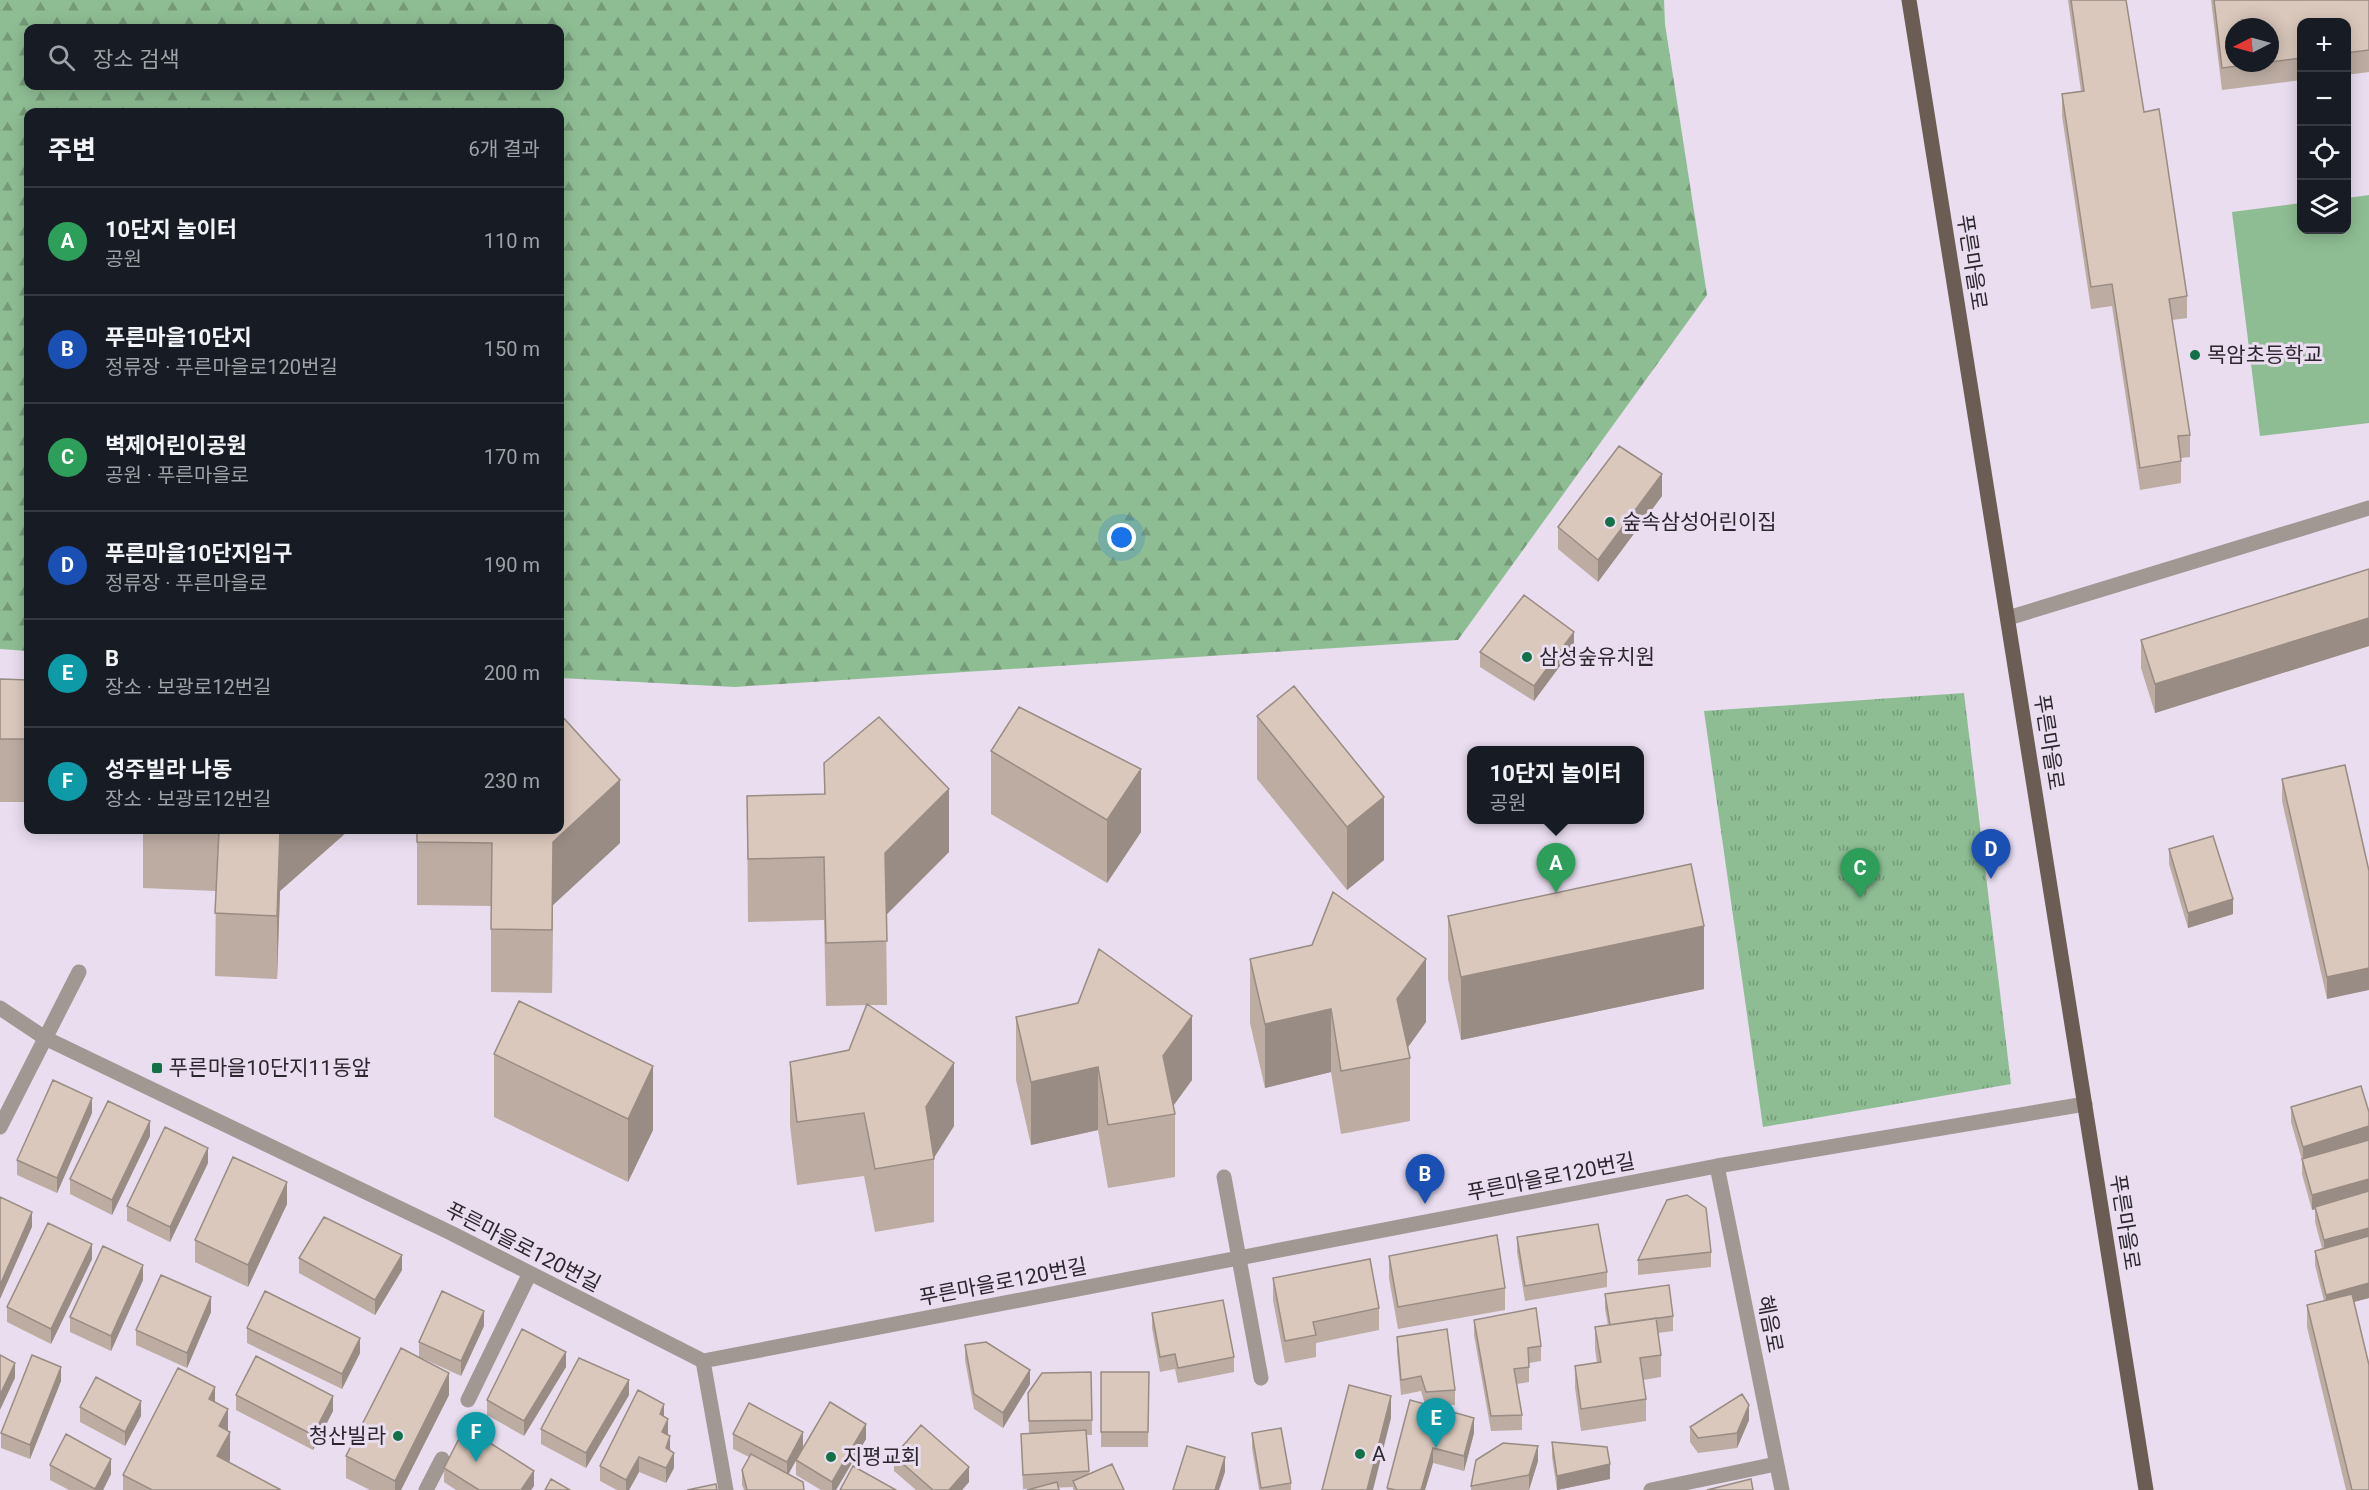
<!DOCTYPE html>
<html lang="ko">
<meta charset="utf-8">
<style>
:root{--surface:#171b24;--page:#20242c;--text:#f1f3f6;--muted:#9ea1a6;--line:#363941;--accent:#0f766e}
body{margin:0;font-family:Roboto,"Noto Sans KR",sans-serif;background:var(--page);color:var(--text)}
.controls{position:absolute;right:18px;top:18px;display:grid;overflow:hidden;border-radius:12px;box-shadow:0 3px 15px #0003}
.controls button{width:54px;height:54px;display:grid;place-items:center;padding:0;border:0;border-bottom:2px solid var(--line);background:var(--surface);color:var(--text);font:30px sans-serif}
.compass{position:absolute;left:2225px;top:18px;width:54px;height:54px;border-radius:50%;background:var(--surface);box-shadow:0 3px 15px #0003;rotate:264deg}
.you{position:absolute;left:1122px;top:538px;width:21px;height:21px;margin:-15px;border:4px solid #fff;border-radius:50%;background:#1a73e8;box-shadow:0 0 0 9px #1a73e833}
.badge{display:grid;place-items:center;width:39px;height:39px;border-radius:50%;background:var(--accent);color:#fff;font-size:20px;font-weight:700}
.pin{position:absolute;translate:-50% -50px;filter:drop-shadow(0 2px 3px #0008)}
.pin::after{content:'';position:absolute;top:32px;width:21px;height:18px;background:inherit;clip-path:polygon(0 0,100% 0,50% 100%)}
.popup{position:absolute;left:1467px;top:746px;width:177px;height:78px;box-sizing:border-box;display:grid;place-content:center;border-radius:12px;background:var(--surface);filter:drop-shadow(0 2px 4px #0005);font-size:20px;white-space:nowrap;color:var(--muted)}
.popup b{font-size:22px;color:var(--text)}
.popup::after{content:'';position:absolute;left:50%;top:100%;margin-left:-12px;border:12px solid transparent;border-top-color:var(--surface)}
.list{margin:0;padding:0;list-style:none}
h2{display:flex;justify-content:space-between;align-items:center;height:78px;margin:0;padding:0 24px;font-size:26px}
h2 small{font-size:20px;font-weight:400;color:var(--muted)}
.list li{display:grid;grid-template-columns:39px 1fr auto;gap:18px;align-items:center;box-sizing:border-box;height:108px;padding:0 24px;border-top:2px solid var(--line)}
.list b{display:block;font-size:22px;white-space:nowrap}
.list p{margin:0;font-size:20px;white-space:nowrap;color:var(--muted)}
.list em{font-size:20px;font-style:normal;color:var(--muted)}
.icon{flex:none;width:33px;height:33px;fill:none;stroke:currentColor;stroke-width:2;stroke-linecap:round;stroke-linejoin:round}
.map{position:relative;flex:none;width:2369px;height:1490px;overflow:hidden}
.search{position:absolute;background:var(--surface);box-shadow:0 3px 15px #0003;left:24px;top:24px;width:540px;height:66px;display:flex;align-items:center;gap:15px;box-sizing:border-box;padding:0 21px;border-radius:12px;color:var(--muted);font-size:22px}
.panel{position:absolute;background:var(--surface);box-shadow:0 3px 15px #0003;left:24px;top:108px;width:540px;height:726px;border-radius:12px}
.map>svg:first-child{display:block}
</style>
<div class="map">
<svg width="2369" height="1490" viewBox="0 0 2369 1490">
<defs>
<pattern id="forest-firs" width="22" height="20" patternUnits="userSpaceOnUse" patternTransform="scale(1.5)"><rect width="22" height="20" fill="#8ebd93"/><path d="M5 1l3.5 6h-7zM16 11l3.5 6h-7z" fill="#749a78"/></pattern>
<pattern id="park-tufts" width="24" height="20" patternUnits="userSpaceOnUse" patternTransform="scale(1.5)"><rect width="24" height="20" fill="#8ebd93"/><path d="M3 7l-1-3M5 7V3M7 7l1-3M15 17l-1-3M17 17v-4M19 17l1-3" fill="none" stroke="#749a78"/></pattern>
</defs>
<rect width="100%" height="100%" fill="#e9ddef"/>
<path fill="url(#forest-firs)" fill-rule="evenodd" d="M0,0H1664L1665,24L1707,295L1458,640L735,687L560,678V112H28V651L0,649ZM28,28H560V86H28Z"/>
<path fill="url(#park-tufts)" d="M1964,693L2011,1084L1763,1127L1704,711Z"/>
<path fill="#8ebd93" d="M2369,195V423L2260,436L2232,212L2301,203L2302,230H2346L2347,198Z"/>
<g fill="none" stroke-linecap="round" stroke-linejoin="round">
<path stroke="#a19894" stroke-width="15" d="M2008,618L2369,508
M0,1008L45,1038L451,1233L703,1361L1717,1166L2085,1104
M0,1127L79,972
M1717,1166L1782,1490
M1224,1177L1261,1378
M703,1361L726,1490
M468,1400L530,1273
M426,1490L442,1459
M1651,1490L1776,1464"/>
<path stroke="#6b5c54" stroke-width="15" d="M1909,0L2146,1490"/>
</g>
<path fill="#bcaca2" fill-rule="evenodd" d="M2068,0H2126L2144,112L2187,296V318L2172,320L2190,435V457L2181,458V483L2140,490L2112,306L2091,309L2062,116V94L2081,91Z
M2211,0H2369V72L2346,75V22H2301V80L2222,90ZM2270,27V63H2234Z
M1662,496L1598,582L1558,549V527Z
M2369,569V646L2155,713L2141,668V640Z
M1574,647L1534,701L1480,667V652Z
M0,679L28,680V802H0Z
M1257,716L1384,860L1347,890L1257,779Z
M991,751L1141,832L1107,883L991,814Z
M824,763L949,852L886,915L887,1005H869L954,1126L934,1158V1222L875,1232L864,1176L797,1185L790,1125V1062L849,1050L867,1005L826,1006L824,920L748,922L747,796L824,795Z
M2345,765L2327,999L2282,801V779Z
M143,830H348V831L280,891L277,979L215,976L216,891L143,888Z
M417,830L620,843L553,905L552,993L491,992V906L417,905Z
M2169,849L2233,914L2188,928L2169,864Z
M1448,916L1704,989L1461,1040L1448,979Z
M1250,959L1426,1022L1408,1047L1410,1058V1121L1341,1134L1331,1072L1265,1088L1250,1023Z
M1016,1017L1192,1080L1173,1105L1175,1114V1177L1108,1188L1098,1130L1031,1145L1016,1080Z
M494,1054L653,1130L628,1182L494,1117Z
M2291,1107L2369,1112V1298L2354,1302L2369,1490H2346L2307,1327V1305L2324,1301L2315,1265V1251L2322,1248L2315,1222V1209L2312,1210L2302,1174V1160L2291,1122Z
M92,1113L57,1193L17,1175V1160Z
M150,1136L112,1215L70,1194V1179Z
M208,1163L170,1242L127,1221V1206Z
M287,1204L248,1287L195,1262V1240Z
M1517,1237L1607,1272V1287L1525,1301L1517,1252Z
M1711,1252V1267L1638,1275V1260Z
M1389,1256L1505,1288V1310L1398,1329L1389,1278Z
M299,1258L402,1270L375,1315L299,1273Z
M92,1259L51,1344L7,1322V1307Z
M1273,1278L1379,1308V1330L1316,1343V1357L1285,1363L1273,1300Z
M143,1280L111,1351L70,1332V1317Z
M1605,1294L1673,1316V1331L1658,1333L1661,1355V1377L1643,1380L1646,1399V1421L1581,1431L1575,1388V1366L1597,1363L1595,1349V1327L1608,1325L1605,1309Z
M211,1312L187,1368L136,1345V1330Z
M1152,1313L1234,1357V1372L1178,1383L1175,1369L1160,1372L1152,1328Z
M1474,1320L1541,1346V1361L1529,1363V1382L1517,1384L1522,1415V1430L1491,1431L1474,1335Z
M484,1326L461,1376L424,1359L449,1395L401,1490H370L346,1478V1456L419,1357V1342Z
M247,1328L360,1353L342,1389L247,1343Z
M1397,1337L1455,1390V1405L1433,1407L1474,1433L1464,1471L1433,1463L1425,1490H1387V1488L1425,1404L1421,1391L1401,1395L1397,1352Z
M965,1345L1030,1384L1003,1428L974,1409L965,1360Z
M566,1367L524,1436L487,1415V1400Z
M1091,1372L1092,1435H1087L1089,1475L1124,1490H1073V1487L1023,1489L1021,1434L1029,1433L1028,1393Z
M1101,1372H1149L1148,1447H1101Z
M61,1381L30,1459L1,1448V1433Z
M236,1395L333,1411L313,1450L236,1410Z
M629,1395L586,1468L541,1444V1429Z
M215,1402L228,1431L230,1460L229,1463L281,1490H123V1475Z
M80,1407L141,1416L125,1446L80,1422Z
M664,1416L674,1468L666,1483L639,1472L629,1490H617L600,1481V1466Z
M1749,1420L1737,1448L1698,1453L1690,1442V1427Z
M1252,1433L1291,1483V1490H1259L1252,1448Z
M733,1434L803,1447L866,1439L836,1490H821L796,1475V1461L788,1474L804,1490H744L742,1485V1470L749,1457L733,1449Z
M1552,1442L1610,1479L1557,1490L1552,1457Z
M894,1456L969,1482L962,1490H916L894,1471Z
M1538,1461L1529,1490H1471V1486Z
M50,1465L111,1474L103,1490H69L50,1480Z
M444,1468L534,1486L531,1490H456L444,1482Z"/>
<path fill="#998c84" d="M1662,474V496L1598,582V560Z
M2369,618V646L2155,713V684Z
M1574,632V647L1534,701V686Z
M1141,769V832L1107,883V820Z
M620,780V843L553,905L552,993L553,842Z
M949,789V852L885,916V853Z
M1384,797V860L1347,890V827Z
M280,830H348V831L280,891L277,979V916Z
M2233,899V914L2188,928V913Z
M1704,926V989L1461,1040V977Z
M1426,959V1022L1398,1061L1397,999Z
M2369,968V990L2327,999V977Z
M1331,1009V1072L1265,1088V1024Z
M1192,1016V1080L1166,1116L1163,1056Z
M954,1063V1126L933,1159L926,1107Z
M653,1066V1130L628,1182V1119Z
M1098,1067V1130L1031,1145V1082Z
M92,1098V1113L57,1193V1178Z
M150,1121V1136L112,1215V1200Z
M2369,1126V1141L2303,1161V1147Z
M208,1148V1163L170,1242V1227Z
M2369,1179V1194L2312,1210V1195Z
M287,1182V1204L248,1287V1265Z
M32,1212V1227L0,1299V1285Z
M2369,1228V1243L2324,1255V1240Z
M92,1244V1259L51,1344V1329Z
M402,1255V1270L375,1315V1300Z
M143,1265V1280L111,1351V1336Z
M2369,1283V1298L2326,1309V1295Z
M211,1297V1312L187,1368V1353Z
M484,1311V1326L461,1376V1361Z
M360,1338V1353L342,1389V1374Z
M566,1352V1367L524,1436V1421Z
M15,1363V1378L0,1410V1395Z
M61,1367V1381L30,1459V1445Z
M1030,1370V1384L1003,1428V1413Z
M449,1373V1395L401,1490H395V1481Z
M629,1380V1395L586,1468V1453Z
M215,1387V1416L209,1399Z
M333,1396V1411L313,1450V1435Z
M1391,1396V1418L1373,1490H1367Z
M141,1401V1416L125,1446V1432Z
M664,1404V1419L660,1414Z
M1749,1405V1420L1737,1448V1433Z
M228,1409V1435L230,1432V1460L217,1485V1456L219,1426Z
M1474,1418V1433L1464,1471V1456Z
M668,1419V1434L662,1447V1432Z
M866,1424V1439L836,1490H832V1482Z
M803,1432V1447L787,1477V1462Z
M670,1436V1450L666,1448Z
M1538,1446V1461L1529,1490V1475Z
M1433,1448V1463L1425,1490H1421Z
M674,1453V1468L666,1483V1468Z
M639,1457V1472L629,1490H626V1480Z
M1225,1457V1472L1219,1490H1215Z
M111,1459V1474L103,1490H95Z
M1610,1464V1479L1557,1490V1476Z
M969,1467V1482L962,1490H949Z
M534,1471V1486L531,1490H521Z"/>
<path fill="#dbc8bc" stroke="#998c84" stroke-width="1.5" d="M2071,0H2126L2144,112L2159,109L2187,296L2169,299L2190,435L2178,436L2181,461L2140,468L2112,284L2091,287L2062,94L2084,91Z
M2214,0H2369V50L2346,53V22H2301V58L2270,62V27H2234V63H2262L2222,68Z
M1619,446L1662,474L1598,560L1558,527Z
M2369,569V618L2155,684L2141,640Z
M1524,595L1574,632L1534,686L1480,652Z
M0,679L28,680V739H0Z
M1294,686L1384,797L1347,827L1257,716Z
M1019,707L1141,769L1107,820L991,751Z
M560,714L620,780L553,842L552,930L491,929L492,843L417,842V830H560Z
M879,717L949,789L885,853L887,941L826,943L824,857L748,859L747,796L825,794L824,763Z
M2345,765L2369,871V968L2327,977L2282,779Z
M219,830H280L277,916L215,913Z
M2213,836L2233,899L2188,913L2169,849Z
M1691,864L1704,926L1461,977L1448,916Z
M1333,892L1426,959L1397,999L1410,1058L1341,1071L1331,1009L1265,1024L1250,959L1312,945Z
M1099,949L1192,1016L1163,1056L1175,1114L1108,1125L1098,1067L1031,1082L1016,1017L1078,1003Z
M519,1001L653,1066L628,1119L494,1054Z
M867,1004L954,1063L926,1107L934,1159L875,1169L864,1113L797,1122L790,1062L849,1050Z
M53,1080L92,1098L57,1178L17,1160Z
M2361,1086L2369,1112V1126L2303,1147L2291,1107Z
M108,1101L150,1121L112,1200L70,1179Z
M165,1127L208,1148L170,1227L127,1206Z
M2369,1140V1179L2312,1195L2302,1159Z
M233,1157L287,1182L248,1265L195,1240Z
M2369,1191V1228L2324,1240L2315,1207Z
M1687,1195L1706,1208L1711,1252L1638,1260L1667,1200Z
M0,1197L32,1212L0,1285Z
M324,1217L402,1255L375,1300L299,1258Z
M48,1223L92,1244L51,1329L7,1307Z
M1598,1224L1607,1272L1525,1286L1517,1237Z
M1497,1235L1505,1288L1398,1307L1389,1256Z
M2369,1236V1283L2326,1295L2315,1251Z
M103,1246L143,1265L111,1336L70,1317Z
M1370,1259L1379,1308L1313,1322L1316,1335L1285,1341L1273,1278Z
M161,1275L211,1297L187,1353L136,1330Z
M1669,1285L1673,1316L1610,1325L1605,1294Z
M265,1291L360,1338L342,1374L247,1328Z
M442,1291L484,1311L461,1361L419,1342Z
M2352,1294L2369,1365V1490H2352L2307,1305Z
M1223,1300L1234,1357L1178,1368L1175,1354L1160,1357L1152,1313Z
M1536,1308L1541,1346L1528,1348L1529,1367L1514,1369L1522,1415L1491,1416L1474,1320Z
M1656,1318L1661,1355L1640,1358L1646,1399L1581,1409L1575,1366L1601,1362L1595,1327Z
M522,1329L566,1352L524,1421L487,1400Z
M1447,1329L1455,1390L1426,1392L1421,1376L1401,1380L1397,1337Z
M986,1342L1030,1370L1003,1413L974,1394L965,1345Z
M401,1348L449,1373L395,1481L346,1456Z
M0,1355L15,1363L0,1395Z
M32,1355L61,1367L30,1445L1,1433Z
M256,1356L333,1396L313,1435L236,1395Z
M579,1358L629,1380L586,1453L541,1429Z
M178,1368L215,1387L209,1399L228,1409L219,1426L230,1432L217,1456L281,1490H152L123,1475Z
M1091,1372L1092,1420L1029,1421L1028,1393L1042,1373Z
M1101,1372H1149L1148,1432H1101Z
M96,1377L141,1401L125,1432L80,1407Z
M1349,1385L1391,1396L1367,1490H1322Z
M638,1390L664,1404L660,1414L668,1419L662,1432L670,1436L666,1448L674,1453L666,1468L639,1457L626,1480L600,1466Z
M1742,1394L1749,1405L1737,1433L1698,1438L1690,1427Z
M1410,1400L1474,1418L1464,1456L1433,1448L1421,1490H1396L1387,1488Z
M830,1402L866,1424L832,1482L796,1460Z
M749,1403L803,1432L787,1462L733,1434Z
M921,1425L969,1467L949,1490H933L894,1456Z
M465,1427L534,1471L521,1490H479L444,1468Z
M1281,1428L1291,1483L1261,1488L1252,1433Z
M1086,1430L1089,1471L1023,1475L1021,1434Z
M66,1434L111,1459L95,1489L50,1465Z
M1552,1442L1607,1447L1610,1464L1557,1476Z
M1503,1443L1538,1446L1529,1475L1471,1486L1476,1460Z
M1187,1446L1225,1457L1215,1490H1173Z
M751,1454L803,1482L804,1490H747L742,1470Z
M1112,1464L1124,1490H1077L1073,1481Z
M853,1466L896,1490H840Z
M551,1479L570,1490H545Z
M1751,1479L1753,1490H1707Z
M1057,1482L1059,1490H1027Z
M716,1484L717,1490H687Z"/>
<g fill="#127146" stroke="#e9ddef" stroke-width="2">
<circle cx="2195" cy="355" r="6"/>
<circle cx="1610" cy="522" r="6"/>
<circle cx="1527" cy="657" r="6"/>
<rect x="151" y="1062" width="12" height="12" rx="3"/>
<circle cx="398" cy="1436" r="6"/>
<circle cx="1360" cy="1454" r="6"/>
<circle cx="831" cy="1457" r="6"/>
</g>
<g text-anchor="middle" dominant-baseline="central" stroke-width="6" stroke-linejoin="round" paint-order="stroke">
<g font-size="21" fill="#2c272e" stroke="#e9ddef">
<text transform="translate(1972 262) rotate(81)">푸른마을로</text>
<text transform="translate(2049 742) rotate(81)">푸른마을로</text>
<text transform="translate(1551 1177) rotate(-11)">푸른마을로120번길</text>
<text transform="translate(2125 1222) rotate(81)">푸른마을로</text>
<text transform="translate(523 1247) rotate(27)">푸른마을로120번길</text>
<text transform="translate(1003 1282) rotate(-11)">푸른마을로120번길</text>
<text transform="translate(1770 1324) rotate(79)">혜음로</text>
</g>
<g font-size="21" fill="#2c272e" stroke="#e9ddef" text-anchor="start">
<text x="2207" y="355">목암초등학교</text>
<text x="1622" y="522">숲속삼성어린이집</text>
<text x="1539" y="657">삼성숲유치원</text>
<text x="169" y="1068">푸른마을10단지11동앞</text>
<text x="386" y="1436" text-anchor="end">청산빌라</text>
<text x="1372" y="1454">A</text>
<text x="843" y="1457">지평교회</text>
</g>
</g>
</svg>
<div class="controls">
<button>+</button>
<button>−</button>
<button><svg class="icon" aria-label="locate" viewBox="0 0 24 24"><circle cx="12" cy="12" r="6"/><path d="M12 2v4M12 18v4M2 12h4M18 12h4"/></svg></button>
<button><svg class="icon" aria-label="layers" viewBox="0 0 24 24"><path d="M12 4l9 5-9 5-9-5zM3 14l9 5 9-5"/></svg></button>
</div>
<svg class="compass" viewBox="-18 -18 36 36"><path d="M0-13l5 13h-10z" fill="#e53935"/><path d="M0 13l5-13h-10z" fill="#9ea1a6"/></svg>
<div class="you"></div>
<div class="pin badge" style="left:1556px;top:893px;background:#2e9e5b">A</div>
<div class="popup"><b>10단지 놀이터</b>공원</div>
<div class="pin badge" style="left:1425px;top:1204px;background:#1a4fb4">B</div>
<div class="pin badge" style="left:1860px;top:898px;background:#2e9e5b">C</div>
<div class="pin badge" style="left:1991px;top:879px;background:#1a4fb4">D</div>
<div class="pin badge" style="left:1436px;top:1448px;background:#0f9aa8">E</div>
<div class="pin badge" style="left:476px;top:1462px;background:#0f9aa8">F</div>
<div class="search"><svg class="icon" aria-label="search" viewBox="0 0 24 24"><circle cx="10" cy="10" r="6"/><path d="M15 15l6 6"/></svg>장소 검색</div>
<section class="panel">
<h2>주변<small>6개 결과</small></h2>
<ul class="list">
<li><span class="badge" style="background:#2e9e5b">A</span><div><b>10단지 놀이터</b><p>공원</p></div><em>110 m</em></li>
<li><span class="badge" style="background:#1a4fb4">B</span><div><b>푸른마을10단지</b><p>정류장 · 푸른마을로120번길</p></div><em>150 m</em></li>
<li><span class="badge" style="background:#2e9e5b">C</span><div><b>벽제어린이공원</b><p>공원 · 푸른마을로</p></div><em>170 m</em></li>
<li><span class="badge" style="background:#1a4fb4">D</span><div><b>푸른마을10단지입구</b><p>정류장 · 푸른마을로</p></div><em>190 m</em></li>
<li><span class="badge" style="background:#0f9aa8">E</span><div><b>B</b><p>장소 · 보광로12번길</p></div><em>200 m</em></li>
<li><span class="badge" style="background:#0f9aa8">F</span><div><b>성주빌라 나동</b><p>장소 · 보광로12번길</p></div><em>230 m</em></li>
</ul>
</section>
</div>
